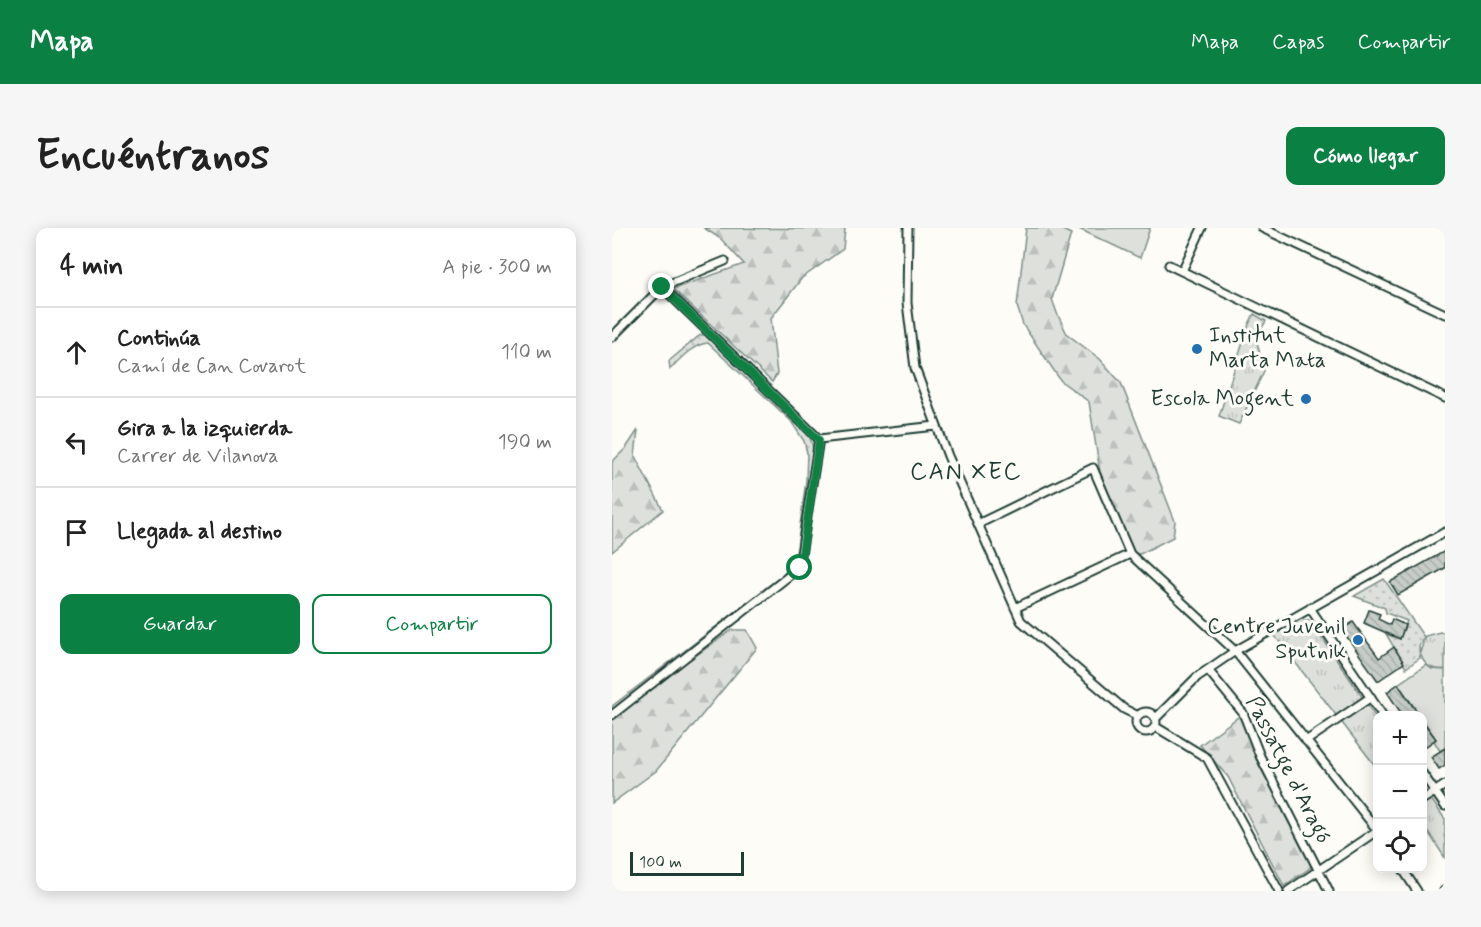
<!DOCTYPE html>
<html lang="es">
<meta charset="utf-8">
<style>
:root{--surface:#fff;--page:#f6f6f6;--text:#222;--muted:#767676;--line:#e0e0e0;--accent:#0b8043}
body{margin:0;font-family:Mynerve,sans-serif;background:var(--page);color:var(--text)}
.controls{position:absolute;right:18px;bottom:18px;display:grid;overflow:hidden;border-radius:12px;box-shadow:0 3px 15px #0003}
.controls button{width:54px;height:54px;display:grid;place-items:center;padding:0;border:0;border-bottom:2px solid var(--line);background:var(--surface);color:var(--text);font:30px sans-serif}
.scale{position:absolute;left:18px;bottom:15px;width:114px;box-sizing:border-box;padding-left:6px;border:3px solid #1f3d34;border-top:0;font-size:16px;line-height:21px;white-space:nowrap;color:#1f3d34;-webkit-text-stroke:4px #fdfcf7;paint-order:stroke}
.stop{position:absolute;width:18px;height:18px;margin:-14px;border:4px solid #0b8043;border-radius:50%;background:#fff}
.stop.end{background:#0b8043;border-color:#fff;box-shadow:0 2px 6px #0008}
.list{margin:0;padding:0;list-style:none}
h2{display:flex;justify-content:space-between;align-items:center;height:78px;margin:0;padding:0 24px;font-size:26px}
h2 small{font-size:20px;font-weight:400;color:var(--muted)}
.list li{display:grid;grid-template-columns:39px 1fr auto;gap:18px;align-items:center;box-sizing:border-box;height:90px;padding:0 24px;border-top:2px solid var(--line)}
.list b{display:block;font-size:22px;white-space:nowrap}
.list p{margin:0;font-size:20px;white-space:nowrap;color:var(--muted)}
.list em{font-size:20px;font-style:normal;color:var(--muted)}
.actions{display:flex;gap:12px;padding:18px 24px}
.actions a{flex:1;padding:14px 0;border:2px solid var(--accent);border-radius:12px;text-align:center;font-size:21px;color:var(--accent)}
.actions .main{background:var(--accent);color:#fff}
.icon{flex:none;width:33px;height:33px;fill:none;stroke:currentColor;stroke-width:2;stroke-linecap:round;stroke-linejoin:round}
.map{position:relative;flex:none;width:833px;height:663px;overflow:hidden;border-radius:12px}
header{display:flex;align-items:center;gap:36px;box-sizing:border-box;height:84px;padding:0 30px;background:var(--accent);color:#fff}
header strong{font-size:28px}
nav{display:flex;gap:33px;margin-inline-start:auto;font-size:21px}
.intro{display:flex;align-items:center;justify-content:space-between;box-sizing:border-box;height:144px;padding:0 36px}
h1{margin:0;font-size:42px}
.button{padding:15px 27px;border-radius:12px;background:var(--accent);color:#fff;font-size:21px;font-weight:700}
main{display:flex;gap:36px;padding:0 36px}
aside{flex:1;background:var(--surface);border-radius:12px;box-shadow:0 3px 15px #0003}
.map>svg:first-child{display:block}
</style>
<header>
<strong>Mapa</strong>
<nav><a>Mapa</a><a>Capas</a><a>Compartir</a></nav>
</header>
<div class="intro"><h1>Encuéntranos</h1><a class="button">Cómo llegar</a></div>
<main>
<aside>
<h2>4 min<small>A pie · 300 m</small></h2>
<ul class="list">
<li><svg class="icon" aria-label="ahead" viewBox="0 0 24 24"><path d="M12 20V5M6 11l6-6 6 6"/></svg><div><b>Continúa</b><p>Camí de Can Covarot</p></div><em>110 m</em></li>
<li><svg class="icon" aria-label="left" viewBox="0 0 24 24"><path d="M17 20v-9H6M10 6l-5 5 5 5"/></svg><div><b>Gira a la izquierda</b><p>Carrer de Vilanova</p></div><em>190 m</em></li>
<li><svg class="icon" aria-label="arrive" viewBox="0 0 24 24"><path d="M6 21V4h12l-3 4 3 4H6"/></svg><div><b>Llegada al destino</b></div></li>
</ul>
<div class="actions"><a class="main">Guardar</a><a>Compartir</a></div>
</aside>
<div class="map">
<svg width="833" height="663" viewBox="0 0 833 663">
<defs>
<pattern id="grass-dots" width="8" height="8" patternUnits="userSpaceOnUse" patternTransform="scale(1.5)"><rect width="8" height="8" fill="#dde0db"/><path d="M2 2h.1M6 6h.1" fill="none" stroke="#bdc1bd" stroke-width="1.8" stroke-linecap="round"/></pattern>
<pattern id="forest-firs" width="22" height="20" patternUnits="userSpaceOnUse" patternTransform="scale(1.5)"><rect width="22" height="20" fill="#dde0db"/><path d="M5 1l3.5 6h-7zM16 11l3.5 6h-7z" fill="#bdc1bd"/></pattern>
<pattern id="park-tufts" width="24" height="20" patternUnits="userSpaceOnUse" patternTransform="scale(1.5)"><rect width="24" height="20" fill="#dde0db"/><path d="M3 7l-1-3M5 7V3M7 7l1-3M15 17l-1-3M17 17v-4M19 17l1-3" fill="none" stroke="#bdc1bd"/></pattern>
<pattern id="building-back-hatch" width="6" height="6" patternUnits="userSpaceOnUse" patternTransform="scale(1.5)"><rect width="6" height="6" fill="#c6cdc7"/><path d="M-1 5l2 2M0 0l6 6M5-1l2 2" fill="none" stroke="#aab1ac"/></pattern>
</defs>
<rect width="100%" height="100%" fill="#fdfcf7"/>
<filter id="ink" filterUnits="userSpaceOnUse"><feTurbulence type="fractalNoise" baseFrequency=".0167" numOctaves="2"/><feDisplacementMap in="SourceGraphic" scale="12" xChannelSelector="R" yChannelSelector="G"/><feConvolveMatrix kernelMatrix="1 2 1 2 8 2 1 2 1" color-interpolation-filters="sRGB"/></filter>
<g filter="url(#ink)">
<path fill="url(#grass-dots)" stroke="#7e8e88" stroke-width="1.5" d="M93,106L191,199C200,211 202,218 201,233L185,335L177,346L0,483V478L169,349L182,333L185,320L194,252L195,225L192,213L179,193L96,115C81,116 68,131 58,141L57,133L87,108Z
M772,351L812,409L807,418L808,430L794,440L774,406L788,411L795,393L774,385L773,380L742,368Z"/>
<path fill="url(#forest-firs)" stroke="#7e8e88" stroke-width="1.5" d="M92,0L233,1L231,21L190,50L159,90L165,146L160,154L61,61L132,36L109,11Z
M414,0H446L459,6L440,71L445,85L455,106L488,131L509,155L563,293L561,309L528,326L520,325L488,244L477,174L449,153L411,97L405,78Z
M26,202L23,228L51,282L0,324V234L14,220Z
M120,402H135L145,420L44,543L0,575V487Z
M629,487L646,524L644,531L701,638L672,658L616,549L588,517Z"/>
<path fill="url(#park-tufts)" stroke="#7e8e88" stroke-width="1.5" d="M642,86L654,93L644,110L652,143L627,196L607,188L637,96Z
M688,391L699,393L765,491V540L662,407Z
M828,404L833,405V441C820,443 812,438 808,425L813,408Z
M810,558L833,591V630L811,596Z"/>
<path fill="#dde0db" stroke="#7e8e88" stroke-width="1.5" d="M465,0H538L528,30Z
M814,437L820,441L833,442V520L828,523L822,513L824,511L811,492L810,488L808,487L786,456Z"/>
<path fill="url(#building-back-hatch)" stroke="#1f3d34" stroke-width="1.5" d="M833,323V340L786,367L778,354Z
M757,382L768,386L766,391L778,397L780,391L793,397L788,411L752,395Z
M741,394L767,430L782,419L792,435L766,453L730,402Z
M786,456L800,477L808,488H791L775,464Z
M810,492L824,511L810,521Z
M833,520V537L827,541L819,529Z"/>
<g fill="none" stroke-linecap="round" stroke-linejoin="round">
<g stroke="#1f3d34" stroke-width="11">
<path id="street" d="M296,0L295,75L303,140L336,228L409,393L512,481L526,488
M650,0L833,86
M557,37L833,170
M570,43L590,0
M50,59L207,211
M0,109L50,59L113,33
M207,211L324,198
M366,296L481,240L518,326L623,423L766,603
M403,380L518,326
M698,380L771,488
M596,442L631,485L648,528L717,663
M524 494a10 10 0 1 1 20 0a10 10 0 1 1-20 0Z
M0,487L187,340L207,211
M544,490L585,449L623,423L833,304
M544,499L595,530L667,663
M694,513L759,469
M810,545L833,578
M810,572L833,557
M790,640L805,663
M676,663L766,602
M832,663H833"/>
</g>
<use href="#street" stroke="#fdfcf7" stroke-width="7"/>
</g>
</g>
<g fill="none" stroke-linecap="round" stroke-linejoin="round" filter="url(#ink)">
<path stroke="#0b8043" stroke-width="8" d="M50,59L207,212L188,340"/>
</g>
<g fill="#1f6fb2" stroke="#fdfcf7" stroke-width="2">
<circle cx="585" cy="121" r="6"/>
<circle cx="694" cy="171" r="6"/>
<circle cx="746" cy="412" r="6"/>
</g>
<g text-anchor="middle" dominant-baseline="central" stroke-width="6" stroke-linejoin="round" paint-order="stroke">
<g font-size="22" fill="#1f3d34" stroke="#fdfcf7" text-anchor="end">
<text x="597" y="108" text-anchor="start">Institut<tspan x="597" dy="25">Marta Mata</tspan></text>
<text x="682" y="171">Escola Mogent</text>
<text x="734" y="399">Centre Juvenil<tspan x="734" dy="25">Sputnik</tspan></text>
</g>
<g font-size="22" fill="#1f3d34" stroke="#fdfcf7">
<text transform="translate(676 542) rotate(63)">Passatge d'Aragó</text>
</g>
<g font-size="24" letter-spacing="1.5" fill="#1f3d34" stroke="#fdfcf7">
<text x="354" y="244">CAN XEC</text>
</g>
</g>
</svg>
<div class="controls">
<button>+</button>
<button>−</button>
<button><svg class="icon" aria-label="locate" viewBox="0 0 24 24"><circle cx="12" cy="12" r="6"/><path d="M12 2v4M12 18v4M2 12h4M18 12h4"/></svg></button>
</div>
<div class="scale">100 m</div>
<div class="stop" style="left:188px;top:340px"></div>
<div class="stop end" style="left:50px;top:59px"></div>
</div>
</main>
